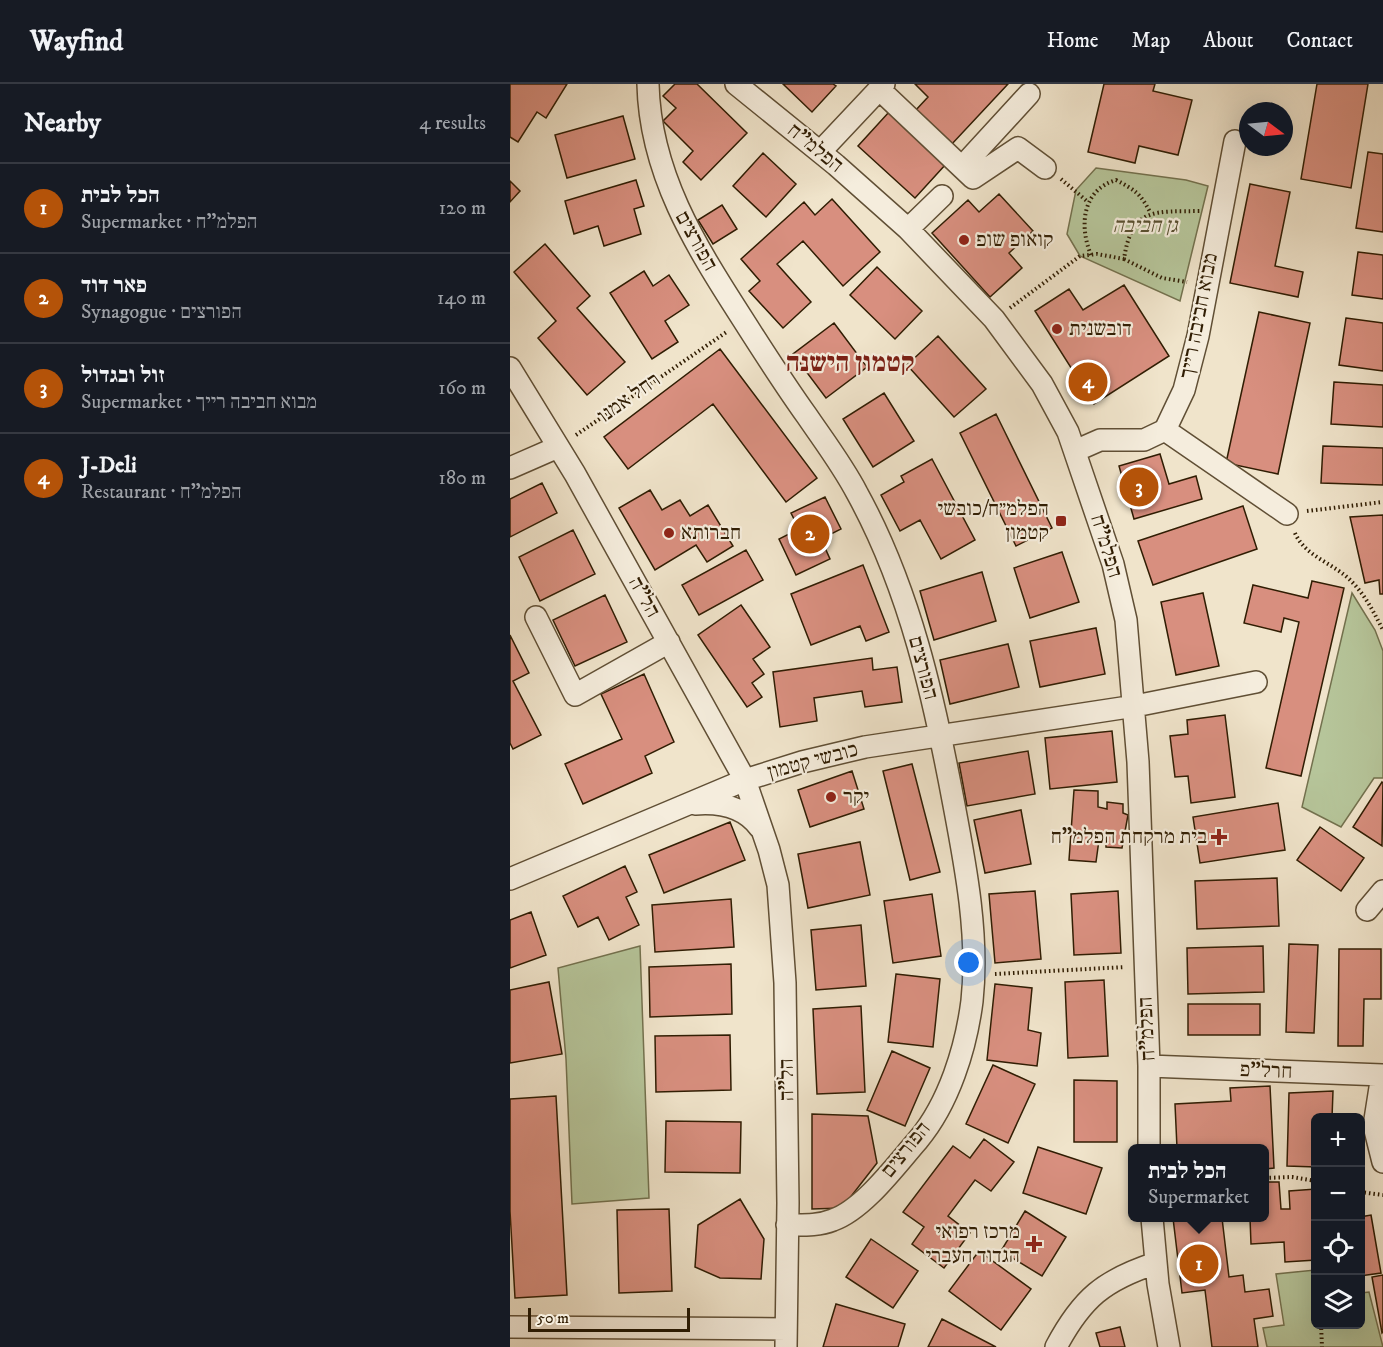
<!DOCTYPE html>
<meta charset="utf-8">
<style>
:root{--surface:#171b24;--page:#20242c;--text:#f1f3f6;--muted:#9ea1a6;--line:#363941;--accent:#b45309}
body{margin:0;font-family:"IM FELL DW Pica","Frank Ruhl Libre",serif;background:var(--page);color:var(--text)}
.controls{position:absolute;right:18px;bottom:18px;display:grid;overflow:hidden;border-radius:9px;box-shadow:0 6px 24px #0002}
.controls button{width:54px;height:54px;display:grid;place-items:center;padding:0;border:0;border-bottom:2px solid var(--line);background:var(--surface);color:var(--text);font:30px sans-serif}
.compass{position:absolute;left:729px;top:18px;width:54px;height:54px;border-radius:50%;background:var(--surface);box-shadow:0 6px 24px #0002;rotate:106deg}
.scale{position:absolute;left:18px;bottom:15px;width:162px;box-sizing:border-box;padding-left:6px;border:3px solid #301d03;border-top:0;font-size:16px;line-height:21px;white-space:nowrap;color:#301d03;-webkit-text-stroke:4px #f5eddd;paint-order:stroke}
.you{position:absolute;left:459px;top:879px;width:21px;height:21px;margin:-15px;border:4px solid #fff;border-radius:50%;background:#1a73e8;box-shadow:0 0 0 9px #1a73e833}
.badge{display:grid;place-items:center;width:39px;height:39px;border-radius:50%;background:var(--accent);color:#fff;font-size:20px;font-weight:700}
.pin{position:absolute;translate:-50% -50%;border:3px solid #fff;box-shadow:0 2px 6px #0006}
.popup{position:absolute;left:618px;top:1060px;width:141px;height:78px;box-sizing:border-box;display:grid;place-content:center;border-radius:9px;background:var(--surface);filter:drop-shadow(0 2px 4px #0005);font-size:20px;white-space:nowrap;color:var(--muted)}
.popup b{font-size:22px;color:var(--text)}
.popup::after{content:'';position:absolute;left:50%;top:100%;margin-left:-12px;border:12px solid transparent;border-top-color:var(--surface)}
.list{margin:0;padding:0;list-style:none}
h2{display:flex;justify-content:space-between;align-items:center;height:78px;margin:0;padding:0 24px;font-size:26px}
h2 small{font-size:20px;font-weight:400;color:var(--muted)}
.list li{display:grid;grid-template-columns:39px 1fr auto;gap:18px;align-items:center;box-sizing:border-box;height:90px;padding:0 24px;border-top:2px solid var(--line)}
.list b{display:block;font-size:22px;white-space:nowrap}
.list p{margin:0;font-size:20px;white-space:nowrap;color:var(--muted)}
.list em{font-size:20px;font-style:normal;color:var(--muted)}
.icon{flex:none;width:33px;height:33px;fill:none;stroke:currentColor;stroke-width:2;stroke-linecap:round;stroke-linejoin:round}
.map{position:relative;flex:none;width:873px;height:1263px;overflow:hidden}
header{display:flex;align-items:center;gap:36px;box-sizing:border-box;height:84px;padding:0 30px;background:var(--surface);border-bottom:2px solid var(--line)}
header strong{font-size:28px}
nav{display:flex;gap:33px;margin-inline-start:auto;font-size:21px}
main{display:flex}
aside{flex:1;background:var(--surface)}
.map>svg:first-child{display:block}
</style>
<header>
<strong>Wayfind</strong>
<nav><a>Home</a><a>Map</a><a>About</a><a>Contact</a></nav>
</header>
<main>
<aside>
<h2>Nearby<small>4 results</small></h2>
<ul class="list">
<li><span class="badge">1</span><div><b>הכל לבית</b><p>Supermarket · הפלמ&quot;ח</p></div><em>120 m</em></li>
<li><span class="badge">2</span><div><b>פאר דוד</b><p>Synagogue · הפורצים</p></div><em>140 m</em></li>
<li><span class="badge">3</span><div><b>זול ובגדול</b><p>Supermarket · מבוא חביבה רייך</p></div><em>160 m</em></li>
<li><span class="badge">4</span><div><b>J-Deli</b><p>Restaurant · הפלמ&quot;ח</p></div><em>180 m</em></li>
</ul>
</aside>
<div class="map">
<svg width="873" height="1263" viewBox="0 0 873 1263">
<rect width="100%" height="100%" fill="#f0e4cb"/>
<filter id="stains"><feTurbulence type="fractalNoise" baseFrequency=".00333" numOctaves="4"/><feColorMatrix values="0 0 0 0 .2 0 0 0 0 .09 0 0 0 0 .02 0 0 0 .5 -.17"/></filter>
<radialGradient id="worn" r=".72"><stop offset=".6" stop-color="#630" stop-opacity="0"/><stop offset="1" stop-color="#630" stop-opacity=".3"/></radialGradient>
<path fill="#b6c59a" stroke="#73714e" stroke-width="1.5" d="M586,84L676,96L698,102L670,217L570,172L557,150L566,106Z
M842,509L865,546L873,567V694H864L831,743L792,723Z
M130,862L139,1114L62,1120L56,975L48,884Z
M805,1186L806,1240H850L851,1209L859,1208L873,1263H757L753,1244L774,1241L766,1190Z"/>
<path fill="#d88f7f" stroke="#301d03" stroke-width="1.5" d="M0,0H57L36,34L27,28L8,58L0,53Z
M165,0H187L237,49L191,96L173,78L183,67L153,37L166,24L153,12Z
M273,0H323L326,2L302,28Z
M405,0H498L441,61L405,27L418,13Z
M594,0H645L643,7L682,16L668,71L629,62L625,79L578,68Z
M807,0H858L841,104L791,95Z
M379,28L436,80L405,114L348,62Z
M113,32L125,75L57,94L45,51Z
M858,68L873,70V148L846,144Z
M253,69L286,100L256,133L223,102Z
M126,96L134,122L124,125L131,150L94,162L88,142L64,150L55,117Z
M0,97L10,107L0,118Z
M740,100L780,108L765,182L793,188L788,213L720,199Z
M489,110L523,147L499,169L512,184L480,213L422,149L458,116L469,128Z
M322,115L370,168L333,202L293,157L267,180L301,218L273,244L239,207L250,197L231,175L294,118L305,131Z
M212,121L227,145L203,160L188,136Z
M35,160L80,212L67,224L115,278L77,311L28,254L46,237L4,188Z
M848,168L873,171V215L842,211Z
M367,183L412,227L385,255L340,211Z
M134,187L143,202L159,191L179,221L155,237L168,258L142,275L100,209Z
M614,201L659,272L584,320L525,227L559,205L573,226Z
M749,228L800,239L768,390L716,379Z
M836,234L873,239V287L829,281Z
M324,239L357,283L316,314L283,270Z
M428,252L476,305L444,333L397,281Z
M210,265L307,394L276,418L203,320L118,385L94,353Z
M824,298L873,301V343L821,340Z
M374,309L404,357L363,383L333,335Z
M486,330L542,444L506,462L450,349Z
M813,362L873,364V401L811,399Z
M650,370L659,400L686,392L692,415L624,435L609,382Z
M422,375L465,456L431,475L410,436L390,447L371,411L394,398L391,392Z
M32,399L47,429L0,453V415Z
M140,406L152,426L170,416L180,432L198,421L223,462L197,478L186,461L145,486L109,424Z
M315,413L331,445L311,455L320,475L286,491L269,455L289,445L281,429Z
M733,422L747,465L643,501L628,457Z
M873,431V510H870L869,496L855,499L840,433Z
M63,446L85,490L30,517L9,473Z
M236,466L253,496L189,531L172,501Z
M552,468L569,518L520,534L504,484Z
M353,481L379,548L356,557L350,542L301,561L281,510Z
M472,488L486,537L424,556L410,507Z
M802,497L834,504L791,692L756,684L789,538L774,534L771,548L734,539L743,501L798,514Z
M693,509L709,582L666,591L651,518Z
M95,511L117,558L65,582L43,536Z
M231,521L260,563L243,575L254,590L242,599L252,613L237,623L188,551Z
M586,544L595,590L530,603L520,557Z
M0,551L19,589L3,597L31,651L3,665L0,659Z
M498,560L509,603L440,620L430,576Z
M362,574L363,586L387,583L392,618L355,623L352,607L304,614L307,637L270,643L263,588Z
M134,590L164,658L135,672L142,689L73,720L55,680L112,655L91,610Z
M715,631L725,713L681,719L678,692L665,693L660,652L678,650L677,636Z
M602,647L607,698L540,705L535,654Z
M518,667L525,710L457,722L449,679Z
M402,680L430,788L400,796L373,687Z
M342,687L354,725L300,743L288,706Z
M872,698L873,699L872,762L843,743Z
M564,706L588,707V723L597,725V718L613,720V729L618,731L612,764L596,763V756H589L586,778L559,776Z
M768,719L775,766L690,779L683,733Z
M511,726L521,780L475,789L464,736Z
M220,738L235,776L154,809L139,771Z
M810,743L854,774L831,807L787,776Z
M350,758L360,811L298,824L288,770Z
M115,782L127,808L116,813L129,841L99,856L88,833L68,843L53,812Z
M767,794L769,842L687,845L685,797Z
M525,807L531,875L485,879L479,810Z
M608,807L611,869L564,871L561,810Z
M422,810L431,872L383,879L374,817Z
M221,815L224,863L145,868L142,821Z
M21,828L36,871L0,884V836Z
M351,841L356,902L306,906L301,846Z
M779,860L808,861L804,949L776,948Z
M753,862L754,908L678,910L677,864Z
M829,865H871V915H854L853,962H828Z
M221,880L222,930L140,933L139,883Z
M386,890L430,895L423,963L378,958Z
M594,896L598,972L558,974L555,898Z
M39,898L52,970L0,979V906Z
M485,900L522,904L518,946L531,949L527,982L477,976Z
M678,920H750V951H678Z
M351,922L355,1008L307,1010L303,925Z
M220,951L221,1006L146,1008L145,952Z
M382,967L420,984L395,1042L357,1026Z
M483,981L525,1000L498,1059L456,1040Z
M564,996L607,997V1058H564Z
M760,1002L764,1084L755,1085V1064H667L665,1020L721,1017L720,1004Z
M823,1007L822,1034H806V1083L777,1082L779,1009Z
M46,1012L57,1211L5,1214L0,1127V1015Z
M302,1030L358,1032L367,1079L332,1124L302,1125Z
M156,1037L231,1038L230,1089L155,1088Z
M474,1055L504,1078L481,1107L465,1096L438,1132L460,1149L434,1184L402,1160L414,1143L393,1128L443,1062L460,1074Z
M528,1063L592,1084L576,1130L513,1109Z
M755,1098H769L771,1125H780L779,1107L806,1105V1176L775,1178L774,1158L741,1160L740,1134H755Z
M230,1115L254,1155L251,1195L210,1194L185,1183L188,1141Z
M159,1125L162,1207L109,1209L107,1126Z
M515,1127L556,1153L532,1192L491,1167Z
M861,1131L871,1189L850,1192V1133Z
M663,1134H712L719,1193L733,1191L735,1208L759,1205L763,1232L744,1235L748,1263H702L695,1206L672,1209Z
M361,1155L408,1187L383,1224L336,1193Z
M469,1167L521,1205L491,1246L439,1207Z
M873,1191V1248L872,1249L862,1193Z
M326,1220L395,1240L388,1263H313Z
M432,1235L486,1263H418Z
M610,1243L615,1263H590L586,1249Z"/>
<g fill="none" stroke-linecap="round" stroke-linejoin="round">
<g stroke="#604f35" stroke-width="24">
<path id="minor" d="M138,0C140,89 185,161 232,234C253,267 274,300 297,332C314,357 333,382 347,409C400,505 424,614 444,721C456,784 469,853 462,917C456,964 439,1019 408,1056C386,1081 354,1125 323,1136C308,1142 293,1141 277,1141
M226,0L326,81L398,145L484,235L532,300L558,348L603,480L616,536L628,678L639,982V1064
M369,5L463,94L508,64L535,84
M310,68L374,0
M452,83L519,10
M398,145L432,112
M0,284L65,390L235,696L259,766L268,801L275,899L278,1119L276,1263
M655,346L777,430
M565,367L590,356H634L655,346L674,306L688,252L725,57
M0,384L48,363
M26,533L65,611L159,558
M185,720C209,718 235,723 250,744
M0,795L235,696L292,678L355,663L625,622L746,598
M857,826L873,807
M639,982L873,991
M872,991L864,1042L873,1078
M642,1134L648,1200L659,1263
M0,1243L276,1245
M546,1263C572,1214 594,1196 646,1179"/>
</g>
<path stroke="#301d03" stroke-width="4" stroke-dasharray="1.5 3" stroke-linecap="butt" d="M551,95L578,118
M581,171C569,142 572,106 606,96C625,106 630,109 640,128
M614,175L652,194L677,198
M500,224L570,172L587,170L614,175C622,122 645,128 691,127
M66,351L218,247
M797,427L873,418
M785,449C795,473 826,480 842,498C856,512 864,529 873,546
M485,890L615,883
M755,1094L782,1093L806,1097
M850,1108L873,1111
M811,1240L812,1263"/>
<use href="#minor" stroke="#f5eddd" stroke-width="21"/>
</g>
<g fill="#8f2418" stroke="#f5eddd" stroke-width="2">
<circle cx="454" cy="156" r="6"/>
<circle cx="547" cy="245" r="6"/>
<rect x="545" y="431" width="12" height="12" rx="3"/>
<circle cx="159" cy="449" r="6"/>
<circle cx="321" cy="713" r="6"/>
<path d="M706 744h6v6h6v6h-6v6h-6v-6h-6v-6h6z"/>
<path d="M521 1151h6v6h6v6h-6v6h-6v-6h-6v-6h6z"/>
</g>
<g text-anchor="middle" dominant-baseline="central" stroke-width="4.5" stroke-linejoin="round" paint-order="stroke">
<g font-size="21" fill="#301d03" stroke="#f5eddd">
<text transform="translate(305 64) rotate(39)">הפלמ"ח</text>
<text transform="translate(186 157) rotate(61)">הפורצים</text>
<text transform="translate(689 232) rotate(-79)">מבוא חביבה רייך</text>
<text transform="translate(119 314) rotate(-35)">רחל אמנו</text>
<text transform="translate(596 462) rotate(73)">הפלמ"ח</text>
<text transform="translate(134 513) rotate(61)">הל"ה</text>
<text transform="translate(413 584) rotate(75)">הפורצים</text>
<text transform="translate(303 677) rotate(-15)">כובשי קטמון</text>
<text transform="translate(637 945) rotate(-93)">הפלמ"ח</text>
<text transform="translate(756 987) rotate(2)">חרל"פ</text>
<text transform="translate(277 996) rotate(-91)">הל"ה</text>
<text transform="translate(396 1066) rotate(-51)">הפורצים</text>
</g>
<g font-size="21" font-style="italic" fill="#584f30" stroke="#f5eddd">
<text x="635" y="142">גן חביבה</text>
</g>
<g font-size="21" fill="#301d03" stroke="#f5eddd" text-anchor="start">
<text x="466" y="156">קואופ שופ</text>
<text x="559" y="245">דובשנית</text>
<text x="539" y="425" text-anchor="end">הפלמ״ח/כובשי<tspan x="539" dy="24">קטמון</tspan></text>
<text x="171" y="449">חברותא</text>
<text x="333" y="713">יקר</text>
<text x="697" y="753" text-anchor="end">בית מרקחת הפלמ"ח</text>
<text x="510" y="1148" text-anchor="end">מרכז רפואי<tspan x="510" dy="24">הגדוד העברי</tspan></text>
</g>
<g font-size="27" font-weight="bold" fill="#7a1f14" stroke="#f5eddd">
<text x="340" y="279">קטמון הישנה</text>
</g>
</g>
<rect width="100%" height="100%" filter="url(#stains)"/>
<rect width="100%" height="100%" fill="url(#worn)"/>
</svg>
<div class="controls">
<button>+</button>
<button>−</button>
<button><svg class="icon" aria-label="locate" viewBox="0 0 24 24"><circle cx="12" cy="12" r="6"/><path d="M12 2v4M12 18v4M2 12h4M18 12h4"/></svg></button>
<button><svg class="icon" aria-label="layers" viewBox="0 0 24 24"><path d="M12 4l9 5-9 5-9-5zM3 14l9 5 9-5"/></svg></button>
</div>
<svg class="compass" viewBox="-18 -18 36 36"><path d="M0-13l5 13h-10z" fill="#e53935"/><path d="M0 13l5-13h-10z" fill="#9ea1a6"/></svg>
<div class="scale">50 m</div>
<div class="you"></div>
<div class="pin badge" style="left:689px;top:1180px">1</div>
<div class="popup"><b>הכל לבית</b>Supermarket</div>
<div class="pin badge" style="left:300px;top:450px">2</div>
<div class="pin badge" style="left:629px;top:403px">3</div>
<div class="pin badge" style="left:578px;top:298px">4</div>
</div>
</main>
